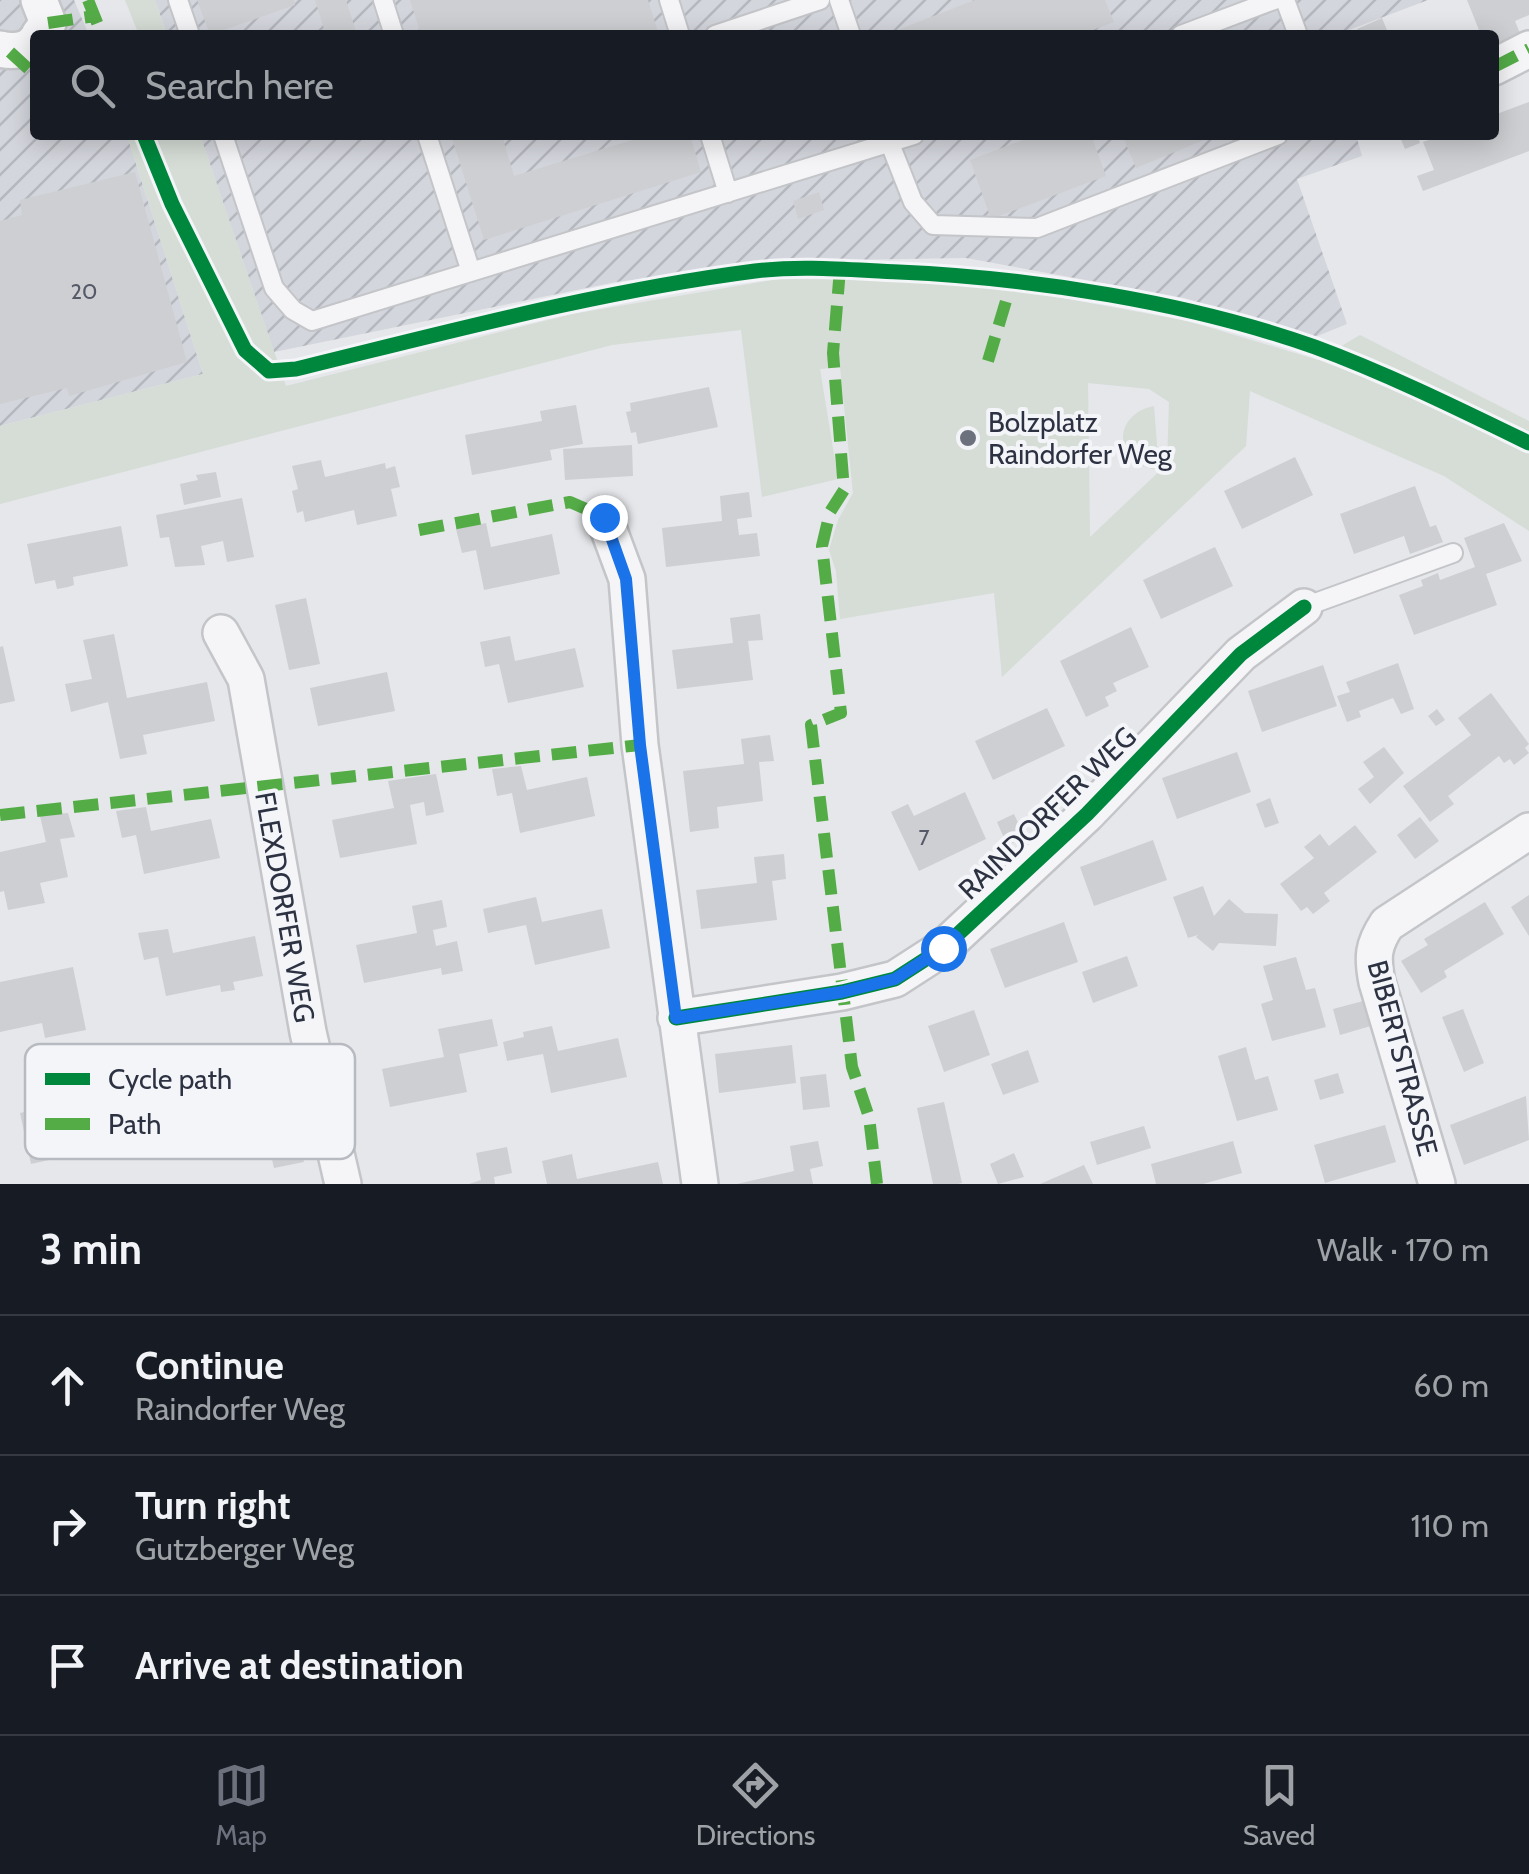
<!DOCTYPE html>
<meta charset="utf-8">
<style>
:root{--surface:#171b24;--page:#20242c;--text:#f1f3f6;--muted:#9ea1a6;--line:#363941;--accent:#6d717d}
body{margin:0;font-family:Cabin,sans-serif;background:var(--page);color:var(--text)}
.stop{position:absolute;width:30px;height:30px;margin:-22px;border:8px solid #1a73e8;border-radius:50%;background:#fff}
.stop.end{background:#1a73e8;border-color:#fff;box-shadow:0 2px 10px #0008}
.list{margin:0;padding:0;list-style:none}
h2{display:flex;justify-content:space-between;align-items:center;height:130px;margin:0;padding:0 40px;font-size:42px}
h2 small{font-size:32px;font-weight:400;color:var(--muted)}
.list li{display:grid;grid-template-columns:65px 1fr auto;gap:30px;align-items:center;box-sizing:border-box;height:140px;padding:0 40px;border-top:2px solid var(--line)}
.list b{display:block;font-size:38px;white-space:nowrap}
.list p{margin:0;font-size:32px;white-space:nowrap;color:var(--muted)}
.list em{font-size:32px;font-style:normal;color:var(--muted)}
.icon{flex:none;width:55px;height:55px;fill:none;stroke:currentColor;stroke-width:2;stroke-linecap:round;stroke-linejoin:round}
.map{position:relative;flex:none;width:1529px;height:1184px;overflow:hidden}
.search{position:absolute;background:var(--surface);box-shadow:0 5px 25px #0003;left:30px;right:30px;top:30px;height:110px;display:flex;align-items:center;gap:25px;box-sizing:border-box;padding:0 35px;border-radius:10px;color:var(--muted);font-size:38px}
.sheet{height:550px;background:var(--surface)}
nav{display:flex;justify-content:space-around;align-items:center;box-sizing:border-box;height:140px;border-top:2px solid var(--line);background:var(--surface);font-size:28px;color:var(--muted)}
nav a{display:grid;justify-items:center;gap:5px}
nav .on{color:var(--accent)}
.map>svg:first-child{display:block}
</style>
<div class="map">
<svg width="1529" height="1184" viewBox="0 0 1529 1184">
<defs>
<pattern id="industrial-furrows" width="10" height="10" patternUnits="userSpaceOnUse" patternTransform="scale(2.5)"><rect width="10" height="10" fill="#d4d6dd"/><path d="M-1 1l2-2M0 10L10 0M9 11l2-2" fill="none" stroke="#b6b8bf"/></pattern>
</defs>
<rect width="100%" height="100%" fill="#e5e7ea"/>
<path fill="url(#industrial-furrows)" d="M0,0H74L89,35H35V135H127L203,374L0,426Z
M155,0H1428L1336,35H167Z
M200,135H1356L1362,156L1297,179L1347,324L1315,337L1184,298L966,258L779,261L616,282L274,352Z"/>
<path fill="#d5ddd6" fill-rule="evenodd" d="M125,0H155L167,35H139Z
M127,135H200L286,386L572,314L779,279L970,281L1188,321L1318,360L1360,335L1529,421V531L1444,476L1250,391L1246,446L1002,677L994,593L840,619L836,571L829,550L838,520L853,493L840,367L820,369L838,479L762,497L741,330L612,345L0,504V426L203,374ZM1088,383L1149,389L1169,402L1167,464L1090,537Z
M1154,406L1159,470C1114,467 1110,415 1154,406Z"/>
<path fill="#cecfd2" d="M197,0H294L295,5L210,35Z
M315,0H346L357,35H326Z
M410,0H648L659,35H421Z
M975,0H1105L1114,22L1079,35H902L900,29Z
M1467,0H1529V15L1515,21L1522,38L1494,49V35H1481Z
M1382,18L1389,35H1359L1357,29Z
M1529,102V151L1423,191L1417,176L1434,170L1423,142L1442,135H1494V115Z
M451,135H512L503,139L514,176L639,138L638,135H690L701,172L484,240Z
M1036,135H1091L1106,176L991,219L970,160Z
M1122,135H1216L1136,168Z
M1399,135H1417L1420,143L1405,149Z
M135,172L187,362L69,396L67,388L0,404V221L22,215L20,200Z
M819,192L824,210L798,219L793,201Z
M709,387L718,427L638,444L636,432L631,433L626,412L631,411L630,403Z
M576,405L583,444L550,450L552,460L472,475L465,435L542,421L540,411Z
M632,445L633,476L565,480L563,449Z
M1295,457L1313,495L1242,529L1224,491Z
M321,460L325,477L385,463L386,469L395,466L400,487L391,489L397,516L357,525L354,510L305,522L303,511L297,513L292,491L298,489L292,466Z
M216,472L221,497L184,505L180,484L198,480L196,475Z
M1415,486L1430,527L1436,525L1443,542L1410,554L1404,536L1354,554L1340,514Z
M749,492L752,517L737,519L739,535L757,533L760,556L666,567L662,528L722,521L720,496Z
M242,498L254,557L227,562L223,541L201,546L205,565L175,567L169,537L160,538L156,515Z
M486,523L491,547L552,534L560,574L484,590L476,550L462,553L456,529Z
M1504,523L1522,561L1486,574L1497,605L1414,635L1399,595L1423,586L1421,580L1438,573L1440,580L1475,567L1464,538Z
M121,526L128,566L73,577L74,585L68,587L57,589L55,580L35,584L27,544Z
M1215,547L1233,586L1161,619L1143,580Z
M306,598L320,664L289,670L275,605Z
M760,614L763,640L748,641L753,680L677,689L672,650L733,643L730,618Z
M1131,627L1149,667L1113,683L1117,691L1105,697L1109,706L1086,717L1060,661Z
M114,634L127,698L207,682L215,721L143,735L147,754L120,759L108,702L71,712L65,684L92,679L83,640Z
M510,636L515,661L575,648L584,687L508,703L499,664L485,667L480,642Z
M3,646L15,701L0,704V647Z
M1398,663L1414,709L1401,714L1393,698L1359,711L1361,717L1347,722L1337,696L1350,692L1346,682Z
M1323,665L1337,706L1262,732L1248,691Z
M387,672L395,711L318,726L310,688Z
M1491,693L1529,744L1525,748L1529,753L1514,765L1510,759L1504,763L1499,756L1448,796L1454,804L1430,822L1403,786L1471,735L1458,718Z
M1047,708L1065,746L993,780L975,741Z
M1437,709L1445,720L1436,726L1428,716Z
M770,735L774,761L759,762L763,801L717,807L719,828L690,832L683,771L744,764L741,739Z
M1384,747L1404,773L1370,804L1358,789L1374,777L1363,762Z
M1237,752L1251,792L1177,819L1162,778Z
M521,766L527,790L587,777L595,816L520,833L512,793L497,796L492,769Z
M436,774L444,812L426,816L424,802L410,805L417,844L340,858L332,820L394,808L388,781Z
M965,792L986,839L919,871L891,812L908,804L914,816Z
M1270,798L1279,823L1265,828L1256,804Z
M146,807L151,831L211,819L220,858L144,874L136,835L122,838L116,811Z
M68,813L75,837L60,839L68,877L40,883L45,903L8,910L4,891L0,892V852L46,842L40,816Z
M1014,814L1025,838L1007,845L997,822Z
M1420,817L1439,841L1415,859L1397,835Z
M1355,825L1377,852L1324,893L1330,901L1313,914L1307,907L1301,911L1280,884L1314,858L1304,847L1320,834L1329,846Z
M1153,840L1167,880L1094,906L1080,867Z
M784,854L786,879L772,881L777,920L701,929L696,890L757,883L754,857Z
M1203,886L1214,916L1229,899L1245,913L1278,914L1276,946L1219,943L1213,951L1196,937L1198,935L1188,938L1173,897Z
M1529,895V936L1511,907Z
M536,897L542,922L602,909L610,948L535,965L526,925L488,933L483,909Z
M442,900L447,927L433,930L436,946L457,941L463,971L442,975L441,968L364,983L356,945L417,933L412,906Z
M1485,902L1504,934L1444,971L1447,977L1421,993L1401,961L1428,945L1424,939Z
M1064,922L1078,962L1005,988L990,949Z
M168,929L173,953L255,936L263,976L233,982L235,990L221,992L220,985L166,996L158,957L144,960L138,933Z
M1127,956L1138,986L1093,1003L1082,972Z
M1296,957L1306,990L1315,988L1326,1027L1272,1041L1261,1004L1273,1000L1263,966Z
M73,967L86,1030L45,1038L42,1023L0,1032V982Z
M1367,1000L1374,1025L1340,1035L1333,1009Z
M1463,1009L1484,1063L1464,1072L1442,1017Z
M974,1010L990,1055L944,1072L928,1026Z
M492,1019L498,1046L459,1054L467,1092L390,1107L382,1069L444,1057L438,1029Z
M552,1026L558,1051L618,1038L627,1077L551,1093L543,1054L507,1061L503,1042L524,1037L523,1032Z
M792,1045L796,1083L719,1093L715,1054Z
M1246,1047L1255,1080L1268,1076L1278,1110L1237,1121L1218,1056Z
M1028,1050L1039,1082L1003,1095L991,1064Z
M1338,1073L1344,1093L1320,1100L1314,1080Z
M826,1074L830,1107L803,1110L800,1077Z
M123,1090L134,1141L31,1164L20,1113Z
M1526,1096L1529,1140L1464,1165L1450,1125Z
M944,1102L962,1183L958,1184H933L917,1108Z
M1385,1125L1396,1162L1325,1183L1314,1145Z
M1144,1126L1151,1148L1097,1165L1090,1142Z
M818,1141L823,1166L810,1169L813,1184H737L794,1171L790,1146Z
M1233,1141L1242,1173L1203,1184H1156L1151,1164Z
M507,1147L512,1173L494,1177L495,1184H469L481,1180L476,1153Z
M301,1148L304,1162L274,1168L271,1155Z
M1014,1153L1024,1177L998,1184L990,1164Z
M572,1154L577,1179L658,1162L663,1184H547L542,1161Z
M1084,1165L1093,1184H1040Z"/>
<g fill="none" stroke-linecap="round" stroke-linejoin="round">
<g stroke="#c3c5c8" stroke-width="22">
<path id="lane" d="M178,0L190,35
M383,0L394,35
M669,0L680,35
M839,0L851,35
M1285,0L1298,35
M715,35L820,0
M1181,35L1274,0
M223,135L274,288L293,310L312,321L914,135
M427,135L471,272
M710,135L728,193
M887,136L913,202L933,225L1037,228L1278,135
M1304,607L1453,553"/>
</g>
<g stroke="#c3c5c8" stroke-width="40">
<path id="street" d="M39,0L48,23L39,35
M0,49C11,52 28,51 35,41
M1494,67L1529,49
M604,517L627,579L640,745L700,1184
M221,633L246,679L308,1032L343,1184
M676,1018L842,992L895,979L943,948L1087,814L1241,654L1304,607
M1437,1184L1377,982C1372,957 1373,945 1387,924L1529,831"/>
</g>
<use href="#lane" stroke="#f5f5f7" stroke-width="18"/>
<use href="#street" stroke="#f5f5f7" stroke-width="35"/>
<path stroke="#54ac47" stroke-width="12" stroke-dasharray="25 12" stroke-linecap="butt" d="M88,0L102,35
M48,23L95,16
M10,52L35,75
M1494,67L1529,49
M840,269L833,353L844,490L830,512L822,546L841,713L811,725L852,1067L869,1117L877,1184
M988,361L1012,281
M419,530L570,502L604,517
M0,815L640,745"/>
<g stroke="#f4f5f8" stroke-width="21">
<path id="cycleway" d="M144,135L172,204L245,350L269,371L296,369C448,332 600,291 755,271C802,265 852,270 899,272C1033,278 1188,302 1315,347C1388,374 1459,409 1529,443
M676,1018L842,992L895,979L943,948L1087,814L1241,654L1304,607"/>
</g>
<use href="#cycleway" stroke="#00873e" stroke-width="15"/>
</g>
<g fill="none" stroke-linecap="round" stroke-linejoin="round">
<path stroke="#1a73e8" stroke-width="12" d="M604,517L626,579L640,745L676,1018L842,992L895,979L943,948"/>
</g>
<circle fill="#6d717d" stroke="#f4f5f8" stroke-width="4" cx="968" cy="438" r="10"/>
<g text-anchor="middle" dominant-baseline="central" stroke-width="8" stroke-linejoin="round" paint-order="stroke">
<g font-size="22" fill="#565a68">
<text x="84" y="291">20</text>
<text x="924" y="837">7</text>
</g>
<g font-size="28" fill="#2d3243" stroke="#f4f5f8" text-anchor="start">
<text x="988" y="422">Bolzplatz<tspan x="988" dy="32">Raindorfer Weg</tspan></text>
</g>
<g font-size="28" fill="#2d3243" stroke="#f4f5f8">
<text transform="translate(1047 813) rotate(-44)">RAINDORFER WEG</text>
<text transform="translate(285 907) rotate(80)">FLEXDORFER WEG</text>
<text transform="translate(1403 1058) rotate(75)">BIBERTSTRASSE</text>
</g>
</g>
<rect x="25" y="1044" width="330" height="115" rx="15" fill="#f4f5f8" stroke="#b8bac2" stroke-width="2.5"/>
<rect x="45" y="1073" width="45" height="12" fill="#00873e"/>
<rect x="45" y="1118" width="45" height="12" fill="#54ac47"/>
<g font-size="28" fill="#2d3243">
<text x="108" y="1089">Cycle path</text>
<text x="108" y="1134">Path</text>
</g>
</svg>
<div class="stop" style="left:943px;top:948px"></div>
<div class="stop end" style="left:604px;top:517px"></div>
<div class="search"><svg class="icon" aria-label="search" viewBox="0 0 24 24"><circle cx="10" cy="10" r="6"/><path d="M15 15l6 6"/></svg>Search here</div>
</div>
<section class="sheet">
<h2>3 min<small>Walk · 170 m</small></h2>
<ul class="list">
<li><svg class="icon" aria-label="ahead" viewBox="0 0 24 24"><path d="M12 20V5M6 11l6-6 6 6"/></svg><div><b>Continue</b><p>Raindorfer Weg</p></div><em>60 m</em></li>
<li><svg class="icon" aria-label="right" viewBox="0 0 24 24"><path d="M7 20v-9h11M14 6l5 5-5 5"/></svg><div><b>Turn right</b><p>Gutzberger Weg</p></div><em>110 m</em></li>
<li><svg class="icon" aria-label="arrive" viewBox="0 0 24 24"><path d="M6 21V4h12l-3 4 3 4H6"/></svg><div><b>Arrive at destination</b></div></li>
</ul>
</section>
<nav>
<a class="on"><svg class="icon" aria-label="map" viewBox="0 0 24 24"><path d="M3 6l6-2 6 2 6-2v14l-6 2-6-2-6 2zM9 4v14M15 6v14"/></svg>Map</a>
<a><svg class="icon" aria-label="directions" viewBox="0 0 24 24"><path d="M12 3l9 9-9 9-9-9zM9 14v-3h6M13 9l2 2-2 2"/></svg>Directions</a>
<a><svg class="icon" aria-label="saved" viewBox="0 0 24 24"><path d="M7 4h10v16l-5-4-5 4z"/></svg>Saved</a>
</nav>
